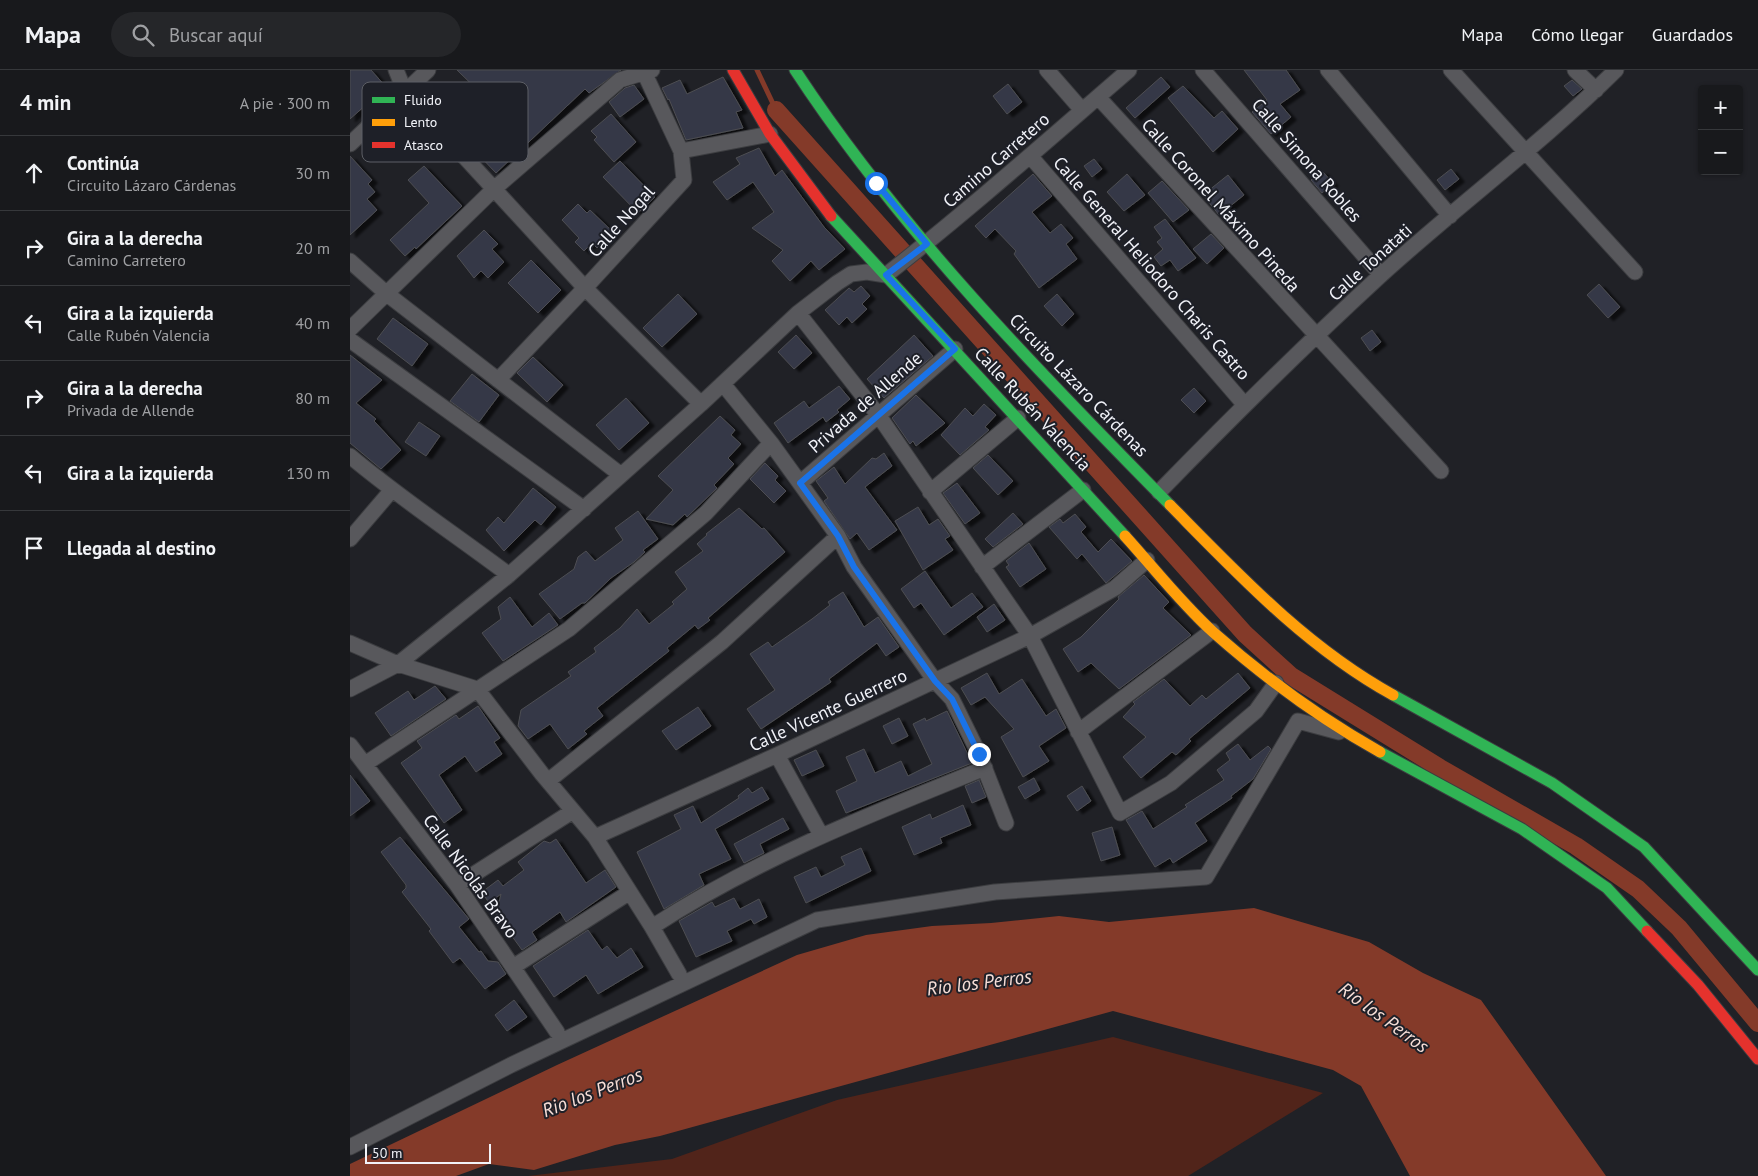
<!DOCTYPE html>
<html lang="es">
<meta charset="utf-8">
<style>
:root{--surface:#18191c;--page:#252629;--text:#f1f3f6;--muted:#9fa0a3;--line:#36383b}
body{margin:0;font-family:"PT Sans",sans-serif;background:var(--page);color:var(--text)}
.controls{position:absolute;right:15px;top:15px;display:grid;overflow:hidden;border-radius:5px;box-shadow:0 1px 4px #0004}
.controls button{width:45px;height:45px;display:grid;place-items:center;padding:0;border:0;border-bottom:1px solid var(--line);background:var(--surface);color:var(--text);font:25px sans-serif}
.scale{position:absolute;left:15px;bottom:12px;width:126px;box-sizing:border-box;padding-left:5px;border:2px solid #f1f2f8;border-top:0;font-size:14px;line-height:18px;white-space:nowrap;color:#f1f2f8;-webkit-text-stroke:4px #1e2028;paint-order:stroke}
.stop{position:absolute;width:15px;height:15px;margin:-11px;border:4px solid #1a73e8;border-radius:50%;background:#fff}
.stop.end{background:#1a73e8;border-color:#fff;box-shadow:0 1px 5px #0008}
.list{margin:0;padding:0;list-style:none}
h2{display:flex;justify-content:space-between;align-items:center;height:65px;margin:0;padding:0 20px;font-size:21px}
h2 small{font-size:16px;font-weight:400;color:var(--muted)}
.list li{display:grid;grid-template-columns:32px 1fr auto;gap:15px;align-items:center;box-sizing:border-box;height:75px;padding:0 20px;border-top:1px solid var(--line)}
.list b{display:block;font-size:19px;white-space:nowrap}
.list p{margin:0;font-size:16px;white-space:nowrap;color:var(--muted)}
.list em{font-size:16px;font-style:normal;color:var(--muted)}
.icon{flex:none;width:28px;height:28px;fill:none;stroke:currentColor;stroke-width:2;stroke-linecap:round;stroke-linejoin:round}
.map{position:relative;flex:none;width:1408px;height:1106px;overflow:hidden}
header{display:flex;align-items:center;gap:30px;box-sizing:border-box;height:70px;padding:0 25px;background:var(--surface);border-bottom:1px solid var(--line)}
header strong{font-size:24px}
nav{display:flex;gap:28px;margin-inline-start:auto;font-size:18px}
.search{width:350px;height:45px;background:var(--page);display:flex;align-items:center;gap:12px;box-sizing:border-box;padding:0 18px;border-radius:28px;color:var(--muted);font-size:19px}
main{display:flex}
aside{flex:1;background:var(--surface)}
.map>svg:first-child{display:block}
</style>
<header>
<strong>Mapa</strong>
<div class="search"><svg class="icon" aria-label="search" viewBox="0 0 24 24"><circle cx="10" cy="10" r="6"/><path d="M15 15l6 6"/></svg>Buscar aquí</div>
<nav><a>Mapa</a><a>Cómo llegar</a><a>Guardados</a></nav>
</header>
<main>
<aside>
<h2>4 min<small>A pie · 300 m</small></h2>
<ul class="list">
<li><svg class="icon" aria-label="ahead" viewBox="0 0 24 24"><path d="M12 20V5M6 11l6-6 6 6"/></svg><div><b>Continúa</b><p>Circuito Lázaro Cárdenas</p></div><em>30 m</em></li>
<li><svg class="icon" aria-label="right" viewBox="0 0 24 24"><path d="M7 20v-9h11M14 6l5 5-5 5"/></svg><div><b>Gira a la derecha</b><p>Camino Carretero</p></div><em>20 m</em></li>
<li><svg class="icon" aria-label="left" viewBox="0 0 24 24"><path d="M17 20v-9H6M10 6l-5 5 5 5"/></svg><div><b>Gira a la izquierda</b><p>Calle Rubén Valencia</p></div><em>40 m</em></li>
<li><svg class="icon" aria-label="right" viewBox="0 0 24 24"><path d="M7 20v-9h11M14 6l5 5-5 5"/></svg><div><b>Gira a la derecha</b><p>Privada de Allende</p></div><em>80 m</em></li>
<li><svg class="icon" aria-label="left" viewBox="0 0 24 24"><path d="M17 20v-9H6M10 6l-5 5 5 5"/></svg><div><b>Gira a la izquierda</b></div><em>130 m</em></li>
<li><svg class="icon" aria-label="arrive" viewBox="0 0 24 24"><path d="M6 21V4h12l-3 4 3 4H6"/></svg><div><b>Llegada al destino</b></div></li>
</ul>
</aside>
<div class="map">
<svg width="1408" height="1106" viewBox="0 0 1408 1106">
<defs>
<filter id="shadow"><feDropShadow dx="5.5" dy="3" stdDeviation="1" flood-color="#0009"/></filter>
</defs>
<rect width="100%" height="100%" fill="#202126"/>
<path fill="#51241a" d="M763,967L973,1023L838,1106H178L322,1089L487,1030Z"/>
<path fill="#843a29" d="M904,838L1019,872L1073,903L1131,930L1256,1106H1060L1011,1016L983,1000L763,941L310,1066L265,1075L184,1100L139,1094L106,1106H0V1094L207,995L447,885L516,865L582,856L641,853L709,846L759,852Z"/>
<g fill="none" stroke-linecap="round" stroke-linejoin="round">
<path stroke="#843a29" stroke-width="5" d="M407,0L426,40"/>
<path stroke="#843a29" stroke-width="18" d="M426,40L895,564L941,606L1090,698L1226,776L1288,819L1329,858L1408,953"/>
</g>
<path fill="#353746" stroke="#4d4e52" filter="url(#shadow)" d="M0,0H21L36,17L0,49Z
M107,0H271L239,23L235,19L146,103L108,63L140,32Z
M894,0H936L950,20L930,34L941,47L921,64L902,42L917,30Z
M373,7L392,40L386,42L393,58L336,70L319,29L318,30L312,18L330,10L337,24Z
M811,7L820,17L785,48L776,38Z
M1222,10L1232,19L1223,26L1214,16Z
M658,14L672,32L657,44L643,26Z
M284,15L294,29L270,47L259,32L275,18Z
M833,16L864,48L872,41L888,59L863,82L818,28Z
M261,44L286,72L264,92L244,70L247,67L241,61Z
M409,78L425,106L432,100L474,157L495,179L469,200L461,191L440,211L422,191L433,180L402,158L424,142L403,112L377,130L363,112L390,94L386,88Z
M0,86L22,110L18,114L25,122L17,129L27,140L0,165Z
M744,89L752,99L742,107L734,96Z
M270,91L305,127L288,143L253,107Z
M74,96L112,136L66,179L65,177L55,186L40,170L79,133L58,110Z
M1101,99L1109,109L1095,120L1087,110Z
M972,101L983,113L972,123L961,110Z
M683,104L702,126L682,142L700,163L711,154L723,168L716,174L727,189L689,218L664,184L666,181L645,159L636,168L625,156Z
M777,104L795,125L774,141L757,122Z
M878,105L894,125L869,145L853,125Z
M812,111L839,140L823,152L798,123Z
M228,134L237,143L240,140L263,162L247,178L242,173L234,181L225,172L229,168L212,150Z
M815,149L846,188L828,201L820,190L811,196L804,187L813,179L807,172L812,168L804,157Z
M134,160L148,174L142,179L154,192L138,208L131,201L124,208L107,186Z
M861,164L874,178L857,194L843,179Z
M181,190L211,220L188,243L158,213Z
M1249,214L1270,237L1258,248L1237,225Z
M511,216L520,226L512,234L517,239L502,253L497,247L489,255L475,240L499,218L504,222Z
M328,224L347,244L312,277L293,258Z
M707,224L724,244L712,256L694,236Z
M43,248L78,274L62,296L27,269Z
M1022,260L1031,272L1020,281L1011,268Z
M446,265L462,283L444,299L428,282Z
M564,265L583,286L534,328L517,309Z
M0,285L32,310L6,333L26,349L24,351L51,380L31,399L0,373Z
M183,287L213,315L197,332L167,303Z
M122,304L149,325L129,352L100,331Z
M489,316L500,329L487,340L489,342L476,352L473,347L438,373L424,353L454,331L459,338Z
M844,318L856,331L844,343L831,330Z
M566,325L595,353L566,376L563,371L560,374L542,348Z
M276,328L299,353L269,380L246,355Z
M634,334L646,345L635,357L639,360L610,385L591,365L615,338L623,346Z
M370,346L385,360L381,365L391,374L378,388L384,394L364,415L367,418L337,447L335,444L323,455L296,449L323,420L308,406Z
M69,352L90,366L76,386L55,372Z
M534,383L542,396L515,417L547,460L519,480L507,463L500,469L474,431L478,428L466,411L484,397L495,414L522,388L526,389Z
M638,385L663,411L648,425L623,398Z
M415,393L428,406L425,410L436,421L424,433L400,409Z
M607,413L630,443L615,454L593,423Z
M183,418L206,437L191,455L185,450L154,481L136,460L148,447L154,453Z
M568,437L579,455L588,449L600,466L595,469L603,480L573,500L545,451Z
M389,438L412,459L414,458L435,482L358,548L360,550L348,559L345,555L317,578L319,581L247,638L253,646L234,661L237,664L218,679L200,654L178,669L168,656L171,640L221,606L218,602L246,582L244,578L270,558L287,539L299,554L324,534L322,532L337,519L325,502L353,481L347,474L357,465L356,464Z
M288,441L308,469L293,480L295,482L284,492L261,508L235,533H232L210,549L189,524L224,499L228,487L236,481L245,491L273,470L265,458Z
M663,443L673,454L643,477L635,469Z
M725,444L736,457L731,462L748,482L761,469L782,491L756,513L732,484L727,489L699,457L710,449L713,453Z
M679,473L696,499L670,517L656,497L659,495L656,491Z
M575,501L601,538L622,523L633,537L594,565L571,533L564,538L551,519Z
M794,505L819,532L813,538L841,565L769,619L741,593L728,602L713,579L731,567L769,529L768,527Z
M493,522L514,557L528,547L549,577L536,586L527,573L479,609L481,612L411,659L397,639L425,620L400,584L418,572L422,577L462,549L480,535L478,532Z
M160,527L182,557L199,543L208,555L153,591L132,563L151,549L148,537Z
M644,534L655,550L637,562L627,547Z
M637,603L649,624L672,609L696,646L706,639L716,658L689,676L699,691L673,707L651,667L664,659L635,627L621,635L611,618Z
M888,603L900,618L839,669L841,671L826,685L822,682L791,708L773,687L796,667L773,647L785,634L783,632L814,609L840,636L852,625L856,629Z
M85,616L96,629L41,666L25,643L58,621L64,630Z
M128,636L150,668L144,672L152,684L126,702L115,686L89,705L112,740L94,753L51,693L72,678L67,671L106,645L109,649Z
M348,637L361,656L326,680L312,661Z
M597,641L622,693L496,743L486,721L507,711L496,687L514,679L525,703L551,691L558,706L582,694L563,654L575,648L576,651Z
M549,648L558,666L542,674L533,656Z
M888,674L900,690L918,676L921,679L903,709L881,726L882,728L845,753L857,771L823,793L820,788L805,797L776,750L792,741L803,759L837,737L835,735L874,710L867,700L880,690L876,683Z
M466,680L474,696L452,706L444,690Z
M0,705L20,731L0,746Z
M684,708L690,720L675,729L668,717Z
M629,710L636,727L622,733L615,716Z
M732,716L741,731L727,741L717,726Z
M412,717L419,729L365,759L381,789L349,804L354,815L314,839L287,782L331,759L324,745L343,736L351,753L389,728L388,726L398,718L402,723Z
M613,735L621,755L590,768L592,773L564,785L552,757L580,744L582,749Z
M433,748L439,759L410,774L414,783L394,793L384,774Z
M762,757L770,785L751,791L742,763Z
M50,767L119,849L109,857L129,882L131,881L138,891L148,892L156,904L135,919L110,888L103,893L79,861L81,859L52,822L56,818V815L31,782Z
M206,769L236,813L255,800L266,817L216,852L210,842L182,862L187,870L172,880L151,851L145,849L151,824L139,833L132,822L148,810L153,816L174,800L168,792L194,771L200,773Z
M511,778L521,801L456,833L444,807L466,797L471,807L495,795L491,787Z
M384,828L390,839L409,829L417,847L404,854L401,849L377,861L382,871L346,887L329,851L362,832L365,837Z
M238,860L252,880L257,876L267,888L281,878L293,897L248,924L236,905L204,927L183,896Z
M164,930L177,947L157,961L145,945Z"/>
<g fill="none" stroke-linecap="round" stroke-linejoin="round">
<g stroke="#3c3d40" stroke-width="17">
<path id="street" d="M46,0L55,22L235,218L351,334L448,243L487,213L501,204L517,202L536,205C619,140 699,69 779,0
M697,0L731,39
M853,0L1031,205
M978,0L1100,146
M1101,0L1285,202
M1225,0L1246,20
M748,27L1091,401
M0,74L78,0
M331,81L420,64
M681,87L894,334
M0,191L37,224L271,405
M448,243L529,346L680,566L770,743L821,713L906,641L926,613
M0,259L145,118L270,10L302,0
M0,270L234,439
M148,310L235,218L334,110L331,81L293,0
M373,314L421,373L488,466L504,497L585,611L602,629L629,684L656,753
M0,386C51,429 106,465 159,505
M450,413L605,279
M580,422L668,348
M809,422C881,348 955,275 1031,205C1108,135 1192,73 1266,0
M0,469L41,421
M632,497L733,420
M0,573L48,594L159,505L351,334
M0,619L48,594L127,619L192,704L245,767L302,857C406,789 521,744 635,698
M728,662L862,561
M0,675L107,815L207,962
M427,685L471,765
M15,694L219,559L356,443L421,373
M198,711L372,572L488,466
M245,767L427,685L680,566L765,518L797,490
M107,815L223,741
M302,857L329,904
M163,897L280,822
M0,1077L161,995L467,850L645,822L856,807L948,651L989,662"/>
</g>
<g stroke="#3c3d40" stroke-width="13">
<path id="fast" d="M445,0C550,160 686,299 820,435
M481,146L775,466
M1043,625L1202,713L1294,777L1408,900
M1030,682L1172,759L1257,818L1297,861"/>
</g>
<g stroke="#3c3d40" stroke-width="13">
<path id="slow" d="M820,435C889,505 956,577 1043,625
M775,466C804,498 831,533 863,562C914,607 971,649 1030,682"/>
</g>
<g stroke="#3c3d40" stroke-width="13">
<path id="jam" d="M383,0L420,64L481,146
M1297,861L1348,915L1408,989"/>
</g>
<use href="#street" stroke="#58585c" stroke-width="15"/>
<use href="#fast" stroke="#30b455" stroke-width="11"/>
<use href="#slow" stroke="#ff9f0a" stroke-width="11"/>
<use href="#jam" stroke="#e5322d" stroke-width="11"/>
</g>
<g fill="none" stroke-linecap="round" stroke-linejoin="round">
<path stroke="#1a73e8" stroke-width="6" d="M526,113L577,174L536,205L605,279L450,413L488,466L504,497L585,611L602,629L629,684"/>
</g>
<g text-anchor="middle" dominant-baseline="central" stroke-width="4" stroke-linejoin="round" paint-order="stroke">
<g font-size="18" fill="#f1f2f8" stroke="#1e2028">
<text transform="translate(646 90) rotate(-41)">Camino Carretero</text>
<text transform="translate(957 90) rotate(49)">Calle Simona Robles</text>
<text transform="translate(871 135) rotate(48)">Calle Coronel Máximo Pineda</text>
<text transform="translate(271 151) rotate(-48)">Calle Nogal</text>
<text transform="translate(1020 192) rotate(-42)">Calle Tonatati</text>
<text transform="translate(802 198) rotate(49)">Calle General Heliodoro Charis Castro</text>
<text transform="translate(729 315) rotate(46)">Circuito Lázaro Cárdenas</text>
<text transform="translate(515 332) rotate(-41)">Privada de Allende</text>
<text transform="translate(683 339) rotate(47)">Calle Rubén Valencia</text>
<text transform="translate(478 640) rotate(-25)">Calle Vicente Guerrero</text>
<text transform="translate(121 806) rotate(54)">Calle Nicolás Bravo</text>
</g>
<g font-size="19" font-style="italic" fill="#f7ded7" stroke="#1e2028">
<text transform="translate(629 912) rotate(-7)">Rio los Perros</text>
<text transform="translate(1034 947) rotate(36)">Rio los Perros</text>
<text transform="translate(242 1022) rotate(-21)">Rio los Perros</text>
</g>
</g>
<rect x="12" y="12" width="166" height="80" rx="8" fill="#1e2028" stroke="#5d5f66" stroke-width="1"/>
<rect x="22" y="27" width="23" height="6" fill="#30b455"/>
<rect x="22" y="49" width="23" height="7" fill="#ff9f0a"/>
<rect x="22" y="72" width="23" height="6" fill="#e5322d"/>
<g font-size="14" fill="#f1f2f8">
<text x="54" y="35">Fluido</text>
<text x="54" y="57">Lento</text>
<text x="54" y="80">Atasco</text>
</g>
</svg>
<div class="controls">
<button>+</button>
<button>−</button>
</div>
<div class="scale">50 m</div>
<div class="stop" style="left:526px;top:113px"></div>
<div class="stop end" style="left:629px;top:684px"></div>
</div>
</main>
